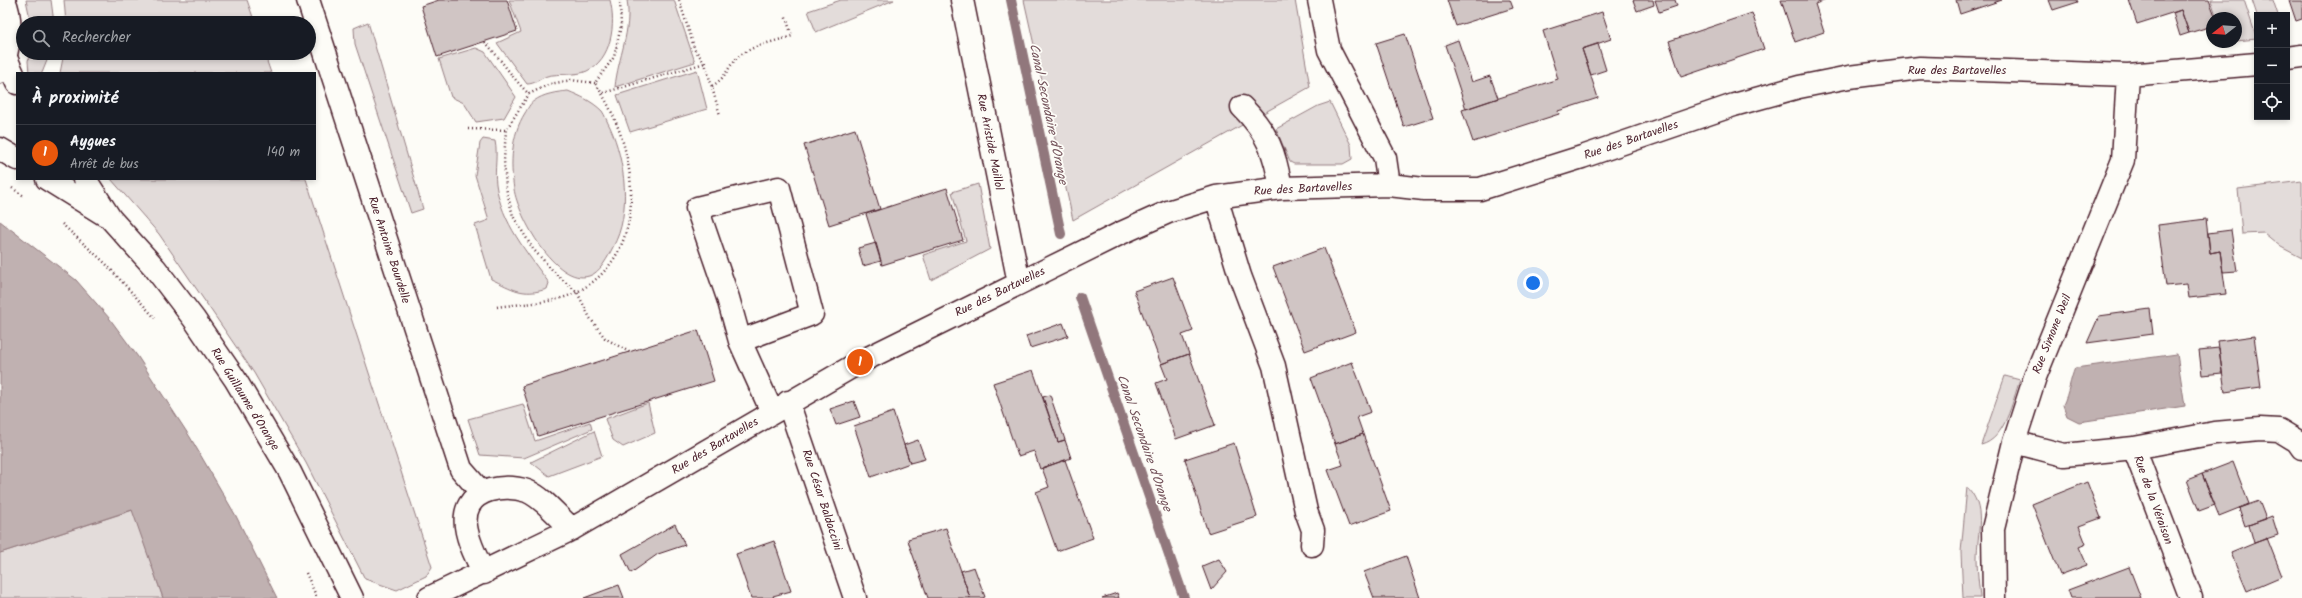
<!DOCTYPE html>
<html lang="fr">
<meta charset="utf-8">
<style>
:root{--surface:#171b24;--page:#20242c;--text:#f1f3f6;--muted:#9ea1a6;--line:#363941;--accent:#ea580c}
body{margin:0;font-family:Kalam,sans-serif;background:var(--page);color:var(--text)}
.controls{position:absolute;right:12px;top:12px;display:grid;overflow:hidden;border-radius:0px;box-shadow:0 2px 6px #0003}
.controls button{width:36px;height:36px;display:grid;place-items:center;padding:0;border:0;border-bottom:1px solid var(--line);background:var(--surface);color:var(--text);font:20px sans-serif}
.compass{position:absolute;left:2206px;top:12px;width:36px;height:36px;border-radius:50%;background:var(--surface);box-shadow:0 2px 6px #0003;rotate:253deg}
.you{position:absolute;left:1533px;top:283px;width:14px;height:14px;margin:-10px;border:3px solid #fff;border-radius:50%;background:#1a73e8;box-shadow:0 0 0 6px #1a73e833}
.badge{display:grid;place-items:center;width:26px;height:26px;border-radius:50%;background:var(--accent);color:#fff;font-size:13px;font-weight:700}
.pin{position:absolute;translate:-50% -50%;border:2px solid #fff;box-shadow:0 1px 4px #0006}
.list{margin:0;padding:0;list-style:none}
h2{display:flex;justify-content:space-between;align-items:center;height:52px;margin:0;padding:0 16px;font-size:17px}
h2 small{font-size:13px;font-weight:400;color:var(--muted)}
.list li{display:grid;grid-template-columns:26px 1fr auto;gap:12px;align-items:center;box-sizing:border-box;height:56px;padding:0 16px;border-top:1px solid var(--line)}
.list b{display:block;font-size:15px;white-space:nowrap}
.list p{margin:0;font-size:13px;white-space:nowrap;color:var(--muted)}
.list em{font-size:13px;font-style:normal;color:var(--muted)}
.icon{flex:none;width:22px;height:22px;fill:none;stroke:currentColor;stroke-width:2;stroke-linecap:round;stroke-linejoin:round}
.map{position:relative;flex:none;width:2302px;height:598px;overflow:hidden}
.search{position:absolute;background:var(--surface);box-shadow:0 2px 6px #0003;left:16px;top:16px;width:300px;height:44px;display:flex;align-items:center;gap:10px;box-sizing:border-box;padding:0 14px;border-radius:22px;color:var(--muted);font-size:15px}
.panel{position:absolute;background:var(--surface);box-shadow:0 2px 6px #0003;left:16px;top:72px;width:300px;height:108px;border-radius:0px}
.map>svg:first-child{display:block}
</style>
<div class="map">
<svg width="2302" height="598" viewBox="0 0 2302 598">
<rect width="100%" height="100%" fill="#fdfcf7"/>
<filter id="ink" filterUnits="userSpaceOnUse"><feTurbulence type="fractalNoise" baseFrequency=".025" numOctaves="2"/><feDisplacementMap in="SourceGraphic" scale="8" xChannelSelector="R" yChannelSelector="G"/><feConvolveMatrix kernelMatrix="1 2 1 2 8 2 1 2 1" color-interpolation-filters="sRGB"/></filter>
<g filter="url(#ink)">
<path fill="#e3dcda" stroke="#967e82" d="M26,0H51L54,23H31Z
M64,0H247L255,23H66Z
M509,0H610C616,24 612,59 587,71C577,76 558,73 547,76C539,79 535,84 527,84L497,43L521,32Z
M627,0H674L695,62L615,87C618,57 632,31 627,0Z
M841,0H894L816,32L808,11Z
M1024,0H1295L1310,87L1073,220Z
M2211,0H2244L2257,39L2236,41V18H2217Z
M2252,0H2273L2278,15H2257Z
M368,22L423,209L411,213L355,44L354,28Z
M476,48L485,52L516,97L504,118L476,122L464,103L451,97L439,59Z
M30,53H50L42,73H29L28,61Z
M64,53H264L271,73H60Z
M697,70L707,109L630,132L617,95Z
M568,91C580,96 592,101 602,111C605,115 607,122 610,127C625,160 632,213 613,247C608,257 600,273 589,276C556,286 518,216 514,189C510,164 511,135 525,113C527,110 530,103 534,101C543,94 557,92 568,91Z
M1330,102L1351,145L1352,159L1343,164H1294L1290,162L1276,129L1318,106Z
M483,139L495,141C498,155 494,169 496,184C501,222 528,254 549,283L547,289C522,297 513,289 491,279L475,225L489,220L475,175L480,143Z
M111,179H306L432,567L426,576L397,590L365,579L306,463L254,373L159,234Z
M2302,181V258L2281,247L2264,233L2242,234L2238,189Z
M978,184L990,249L931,280L923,255L966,241L952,192Z
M2005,376L2020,380C2012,401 2006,439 1981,445Z
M648,403L655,433L623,447L613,440L605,419Z
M523,404L535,441L590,422L592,429L524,458L480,455L468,419Z
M594,431L602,456L549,476L531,462Z
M1967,487C1987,507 1977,533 1977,558C1977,571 1979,585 1980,598H1963L1961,552Z
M133,510L163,598H0V553Z"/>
<path fill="#c0b1b1" stroke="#91777b" d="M0,221L76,280L110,319L138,357L190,437L236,516L277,598H163L132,510L0,553Z
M2177,354L2185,406L2079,422L2067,416L2063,405C2069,392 2070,380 2075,368Z"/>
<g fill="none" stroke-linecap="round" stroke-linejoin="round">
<path stroke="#91777b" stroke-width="10" d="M1011,0L1061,234
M1080,297L1184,598"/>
</g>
<path fill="#d0c5c4" stroke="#4a1f2b" d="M439,0H507L517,31L437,57L421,6Z
M1447,0H1510L1513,8L1456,26Z
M1633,0H1653L1654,5L1637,11Z
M1655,0H1675L1677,6L1659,12Z
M1781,0H1826L1815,4L1824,32L1795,42Z
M1956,0H2002L1960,14Z
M2049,0H2077L2078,2L2053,10Z
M2129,0H2209L2216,18H2212V26L2189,33L2181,10L2137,24Z
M2289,0H2302V19L2296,21Z
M2181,10L2189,33L2180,36L2173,13Z
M1602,12L1611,39L1582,49L1598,98L1558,111L1559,114L1473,142L1462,110L1558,79L1543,31Z
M1752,13L1764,49L1681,77L1669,41Z
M1405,34L1433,118L1404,127L1376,43Z
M1458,40L1472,82L1490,76L1498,98L1466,109L1445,45Z
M1598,44L1606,70L1591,75L1582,49Z
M855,129L880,209L829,225L804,145Z
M947,188L963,240L882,265L866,214Z
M2206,219L2210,253L2220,251L2226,294L2189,298L2187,284L2166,286L2158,225Z
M2231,230L2237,271L2223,272L2220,251L2210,253L2208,233Z
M876,243L881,261L863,266L858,248Z
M1324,248L1356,332L1305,351L1273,267Z
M1173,277L1193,331L1182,335L1189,354L1161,364L1134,291Z
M2150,309L2153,334L2087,343L2099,316Z
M1063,323L1068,336L1030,348L1026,336Z
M698,330L714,381L538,436L522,386Z
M2254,336L2261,387L2225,392L2218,341Z
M2219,348L2222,373L2202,375L2199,350Z
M1189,354L1215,425L1176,439L1156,383L1167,379L1161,364Z
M1352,362L1371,412L1357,417L1363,434L1335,444L1311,378Z
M1033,370L1058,442L1065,440L1071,458L1040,469L1034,451L1018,456L993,383Z
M1050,395L1065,440L1058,442L1043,397Z
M854,401L860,417L836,425L830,409Z
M893,412L910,463L871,477L854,426Z
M1363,434L1391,511L1349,526L1328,470L1343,465L1335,444Z
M918,440L925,459L910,463L904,445Z
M1234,443L1257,517L1208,533L1185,459Z
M1065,460L1093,538L1057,551L1036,492L1049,487L1042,468Z
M2233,462L2249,504L2219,516L2202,474Z
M2202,474L2215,505L2199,511L2187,480Z
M2087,482L2101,518L2079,526L2086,544L2079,547L2087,565L2060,575L2032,504Z
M2259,501L2266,519L2245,526L2239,508Z
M2272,516L2278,535L2254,543L2249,525Z
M675,524L685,545L658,554L631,573L622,554Z
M946,528L961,571L970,598H928L909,544L908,539Z
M2267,538L2282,576L2247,591L2231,553Z
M774,541L791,591L773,596L774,598H751L736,554Z
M1406,556L1420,598H1374L1364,572Z
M1219,559L1227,572L1211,590L1202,566Z
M974,567L985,597L982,598H970L961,571Z
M2129,567L2141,598H2071L2068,590Z
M619,585L624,598H584Z
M1117,593L1119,598H1102Z"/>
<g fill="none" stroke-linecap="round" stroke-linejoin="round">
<g stroke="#4a1f2b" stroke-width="25">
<path id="minor" d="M308,0L461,469L482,493
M962,0L1019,283
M1319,0L1329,50L1385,158L1389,185
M6,58L17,83
M2287,58L2302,56
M1242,107C1268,133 1275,153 1281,188
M0,149L17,159
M47,179L105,215
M85,179L110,218L155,268L194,319L235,379L290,472L352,598
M1216,197L1240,276L1274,366L1306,511L1313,530L1312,545
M740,341L728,298L697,208L779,188L812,314L740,341L772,412
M788,402L855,598
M2014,442L2064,455L2134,448L2215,433L2260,429L2279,430L2297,441L2302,448
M2134,448L2191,598
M484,573C470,546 448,503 490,490C502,487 515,487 527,491C544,498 558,517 572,529
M429,598L572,529L860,362L1119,234L1168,212L1216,197L1281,188L1389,185L1424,189H1480L1582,157L1734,105L1799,87L1849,77L1920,68L2128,75L2257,64
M1994,598L1993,529L2014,442L2035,377L2123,160L2128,75"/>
</g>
<g stroke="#4a1f2b" stroke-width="25">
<path id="major" d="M0,72C9,51 14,22 4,0"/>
</g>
<path stroke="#4a1f2b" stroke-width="2.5" stroke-dasharray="1 3" stroke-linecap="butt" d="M679,0L695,50L705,63L720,115
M485,42C501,59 512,78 529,94
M595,83L571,80L550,84L529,94L506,130L504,160L506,188L513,216L533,249L557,275L577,292L590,318L605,338L629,352
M712,86C727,77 726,69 737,58C751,45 774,42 792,36L785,15
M603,93L705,63
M468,129L506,130
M12,188L24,196
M62,224L105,263L155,318
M497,307C523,303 554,304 577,292C655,251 637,144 595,83L614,57L621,26L620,0
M306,573L317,598"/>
<use href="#minor" stroke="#fdfcf7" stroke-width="22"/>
<use href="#major" stroke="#fdfcf7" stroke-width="22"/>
</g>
</g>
<g text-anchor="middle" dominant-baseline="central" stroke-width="3.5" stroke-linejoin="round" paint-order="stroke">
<g font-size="12" fill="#4a1f2b" stroke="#fdfcf7">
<text x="1957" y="70">Rue des Bartavelles</text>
<text transform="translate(1631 140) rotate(-19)">Rue des Bartavelles</text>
<text transform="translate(990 142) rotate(79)">Rue Aristide Maillol</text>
<text transform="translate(1303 189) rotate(-3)">Rue des Bartavelles</text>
<text transform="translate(389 250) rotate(72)">Rue Antoine Bourdelle</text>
<text transform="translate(1000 292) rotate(-26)">Rue des Bartavelles</text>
<text transform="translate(2052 334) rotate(-68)">Rue Simone Weil</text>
<text transform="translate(245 399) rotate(58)">Rue Guillaume d'Orange</text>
<text transform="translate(715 446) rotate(-31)">Rue des Bartavelles</text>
<text transform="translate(822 500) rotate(72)">Rue César Baldaccini</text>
<text transform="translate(2153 500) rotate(70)">Rue de la Véraison</text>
</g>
<g font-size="13" font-style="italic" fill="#73525a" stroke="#fdfcf7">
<text transform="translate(1048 114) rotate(78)">Canal Secondaire d'Orange</text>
<text transform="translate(1144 443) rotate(71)">Canal Secondaire d'Orange</text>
</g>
</g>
</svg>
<div class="controls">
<button>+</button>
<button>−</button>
<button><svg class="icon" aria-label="locate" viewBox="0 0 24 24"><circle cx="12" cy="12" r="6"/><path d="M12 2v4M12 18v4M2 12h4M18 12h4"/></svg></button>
</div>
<svg class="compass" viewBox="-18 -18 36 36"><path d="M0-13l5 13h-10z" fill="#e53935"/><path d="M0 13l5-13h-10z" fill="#9ea1a6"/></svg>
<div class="you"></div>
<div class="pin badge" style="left:860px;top:362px">1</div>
<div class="search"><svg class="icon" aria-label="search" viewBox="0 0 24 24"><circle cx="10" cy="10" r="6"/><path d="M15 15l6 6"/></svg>Rechercher</div>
<section class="panel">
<h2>À proximité<small></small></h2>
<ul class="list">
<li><span class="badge">1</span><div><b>Aygues</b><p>Arrêt de bus</p></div><em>140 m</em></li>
</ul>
</section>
</div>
